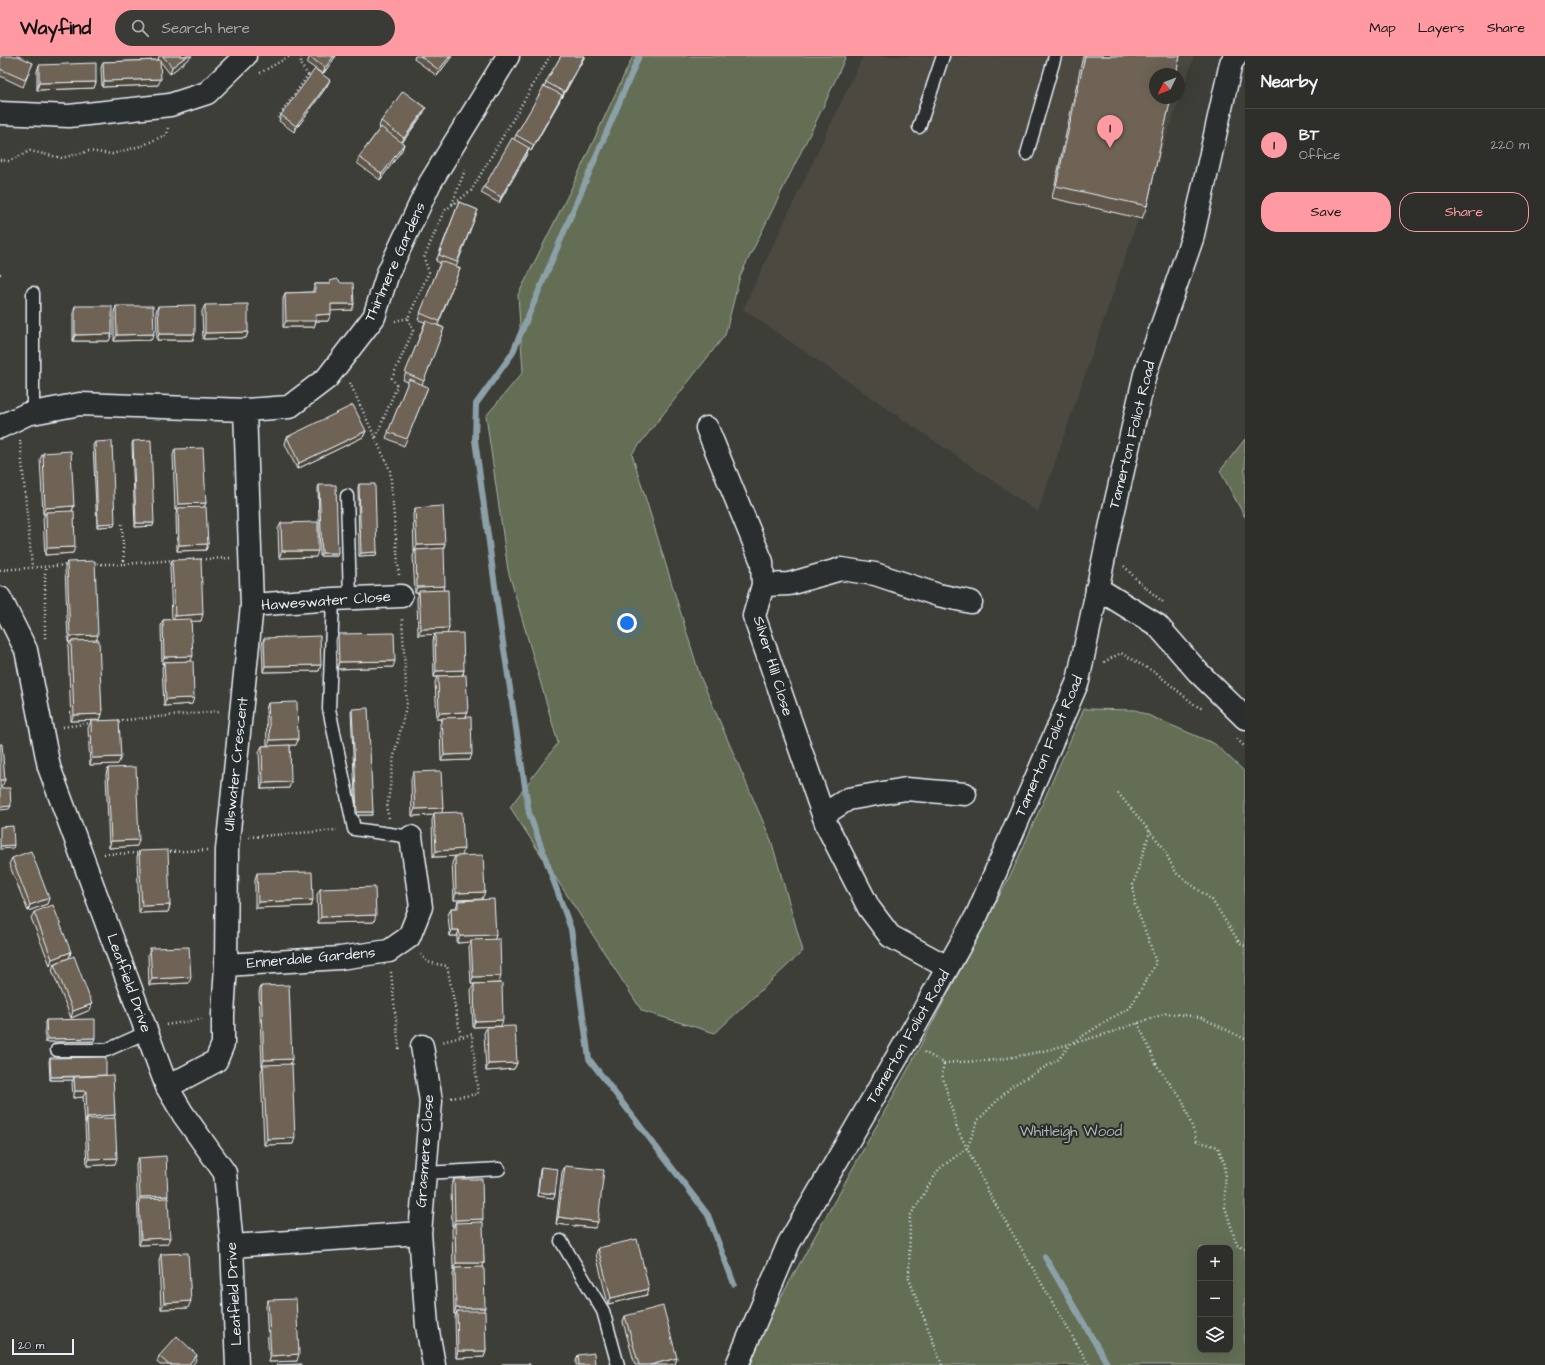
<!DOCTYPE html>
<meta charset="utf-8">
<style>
:root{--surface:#2e2e2b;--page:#3a3a37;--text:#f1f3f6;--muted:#a7a8a9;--line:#494a47;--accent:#ff9aa2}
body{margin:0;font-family:"Architects Daughter",sans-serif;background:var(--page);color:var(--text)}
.controls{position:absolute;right:12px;bottom:12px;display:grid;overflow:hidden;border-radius:8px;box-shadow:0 4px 16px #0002}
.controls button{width:36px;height:36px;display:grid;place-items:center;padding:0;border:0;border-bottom:1px solid var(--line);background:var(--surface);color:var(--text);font:20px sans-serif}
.compass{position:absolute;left:1149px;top:12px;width:36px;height:36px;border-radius:50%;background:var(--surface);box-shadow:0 4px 16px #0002;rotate:227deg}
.scale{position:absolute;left:12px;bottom:10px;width:62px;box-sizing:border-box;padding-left:4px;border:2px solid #e8f1f8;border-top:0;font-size:11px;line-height:14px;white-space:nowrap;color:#e8f1f8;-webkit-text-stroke:3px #2a2d2e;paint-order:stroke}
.you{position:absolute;left:627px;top:567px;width:14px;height:14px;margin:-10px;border:3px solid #fff;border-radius:50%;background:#1a73e8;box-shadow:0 0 0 6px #1a73e833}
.badge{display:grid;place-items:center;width:26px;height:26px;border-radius:50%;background:var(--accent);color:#111;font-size:13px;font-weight:700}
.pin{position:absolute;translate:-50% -33px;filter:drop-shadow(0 1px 2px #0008)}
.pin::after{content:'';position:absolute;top:21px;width:14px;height:12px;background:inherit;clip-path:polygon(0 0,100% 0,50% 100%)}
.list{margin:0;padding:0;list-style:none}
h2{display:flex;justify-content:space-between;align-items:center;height:52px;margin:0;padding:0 16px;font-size:17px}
h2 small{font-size:13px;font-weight:400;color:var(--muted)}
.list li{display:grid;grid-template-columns:26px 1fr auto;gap:12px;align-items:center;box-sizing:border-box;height:72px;padding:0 16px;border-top:1px solid var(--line)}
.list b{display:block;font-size:15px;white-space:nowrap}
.list p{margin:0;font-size:13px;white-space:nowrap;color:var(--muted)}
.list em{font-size:13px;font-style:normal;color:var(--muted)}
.actions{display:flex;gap:8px;padding:12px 16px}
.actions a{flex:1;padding:9px 0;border:1px solid var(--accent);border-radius:16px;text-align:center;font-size:14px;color:var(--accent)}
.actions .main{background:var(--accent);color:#111}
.icon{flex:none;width:22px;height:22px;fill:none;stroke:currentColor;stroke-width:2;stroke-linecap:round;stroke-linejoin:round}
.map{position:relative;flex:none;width:1245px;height:1309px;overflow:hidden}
header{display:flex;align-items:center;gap:24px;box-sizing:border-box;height:56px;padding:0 20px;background:var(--accent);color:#111}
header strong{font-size:19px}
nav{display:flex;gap:22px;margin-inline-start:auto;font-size:14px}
.search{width:280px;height:36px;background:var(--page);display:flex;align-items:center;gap:10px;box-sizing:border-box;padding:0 14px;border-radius:22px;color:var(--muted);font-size:15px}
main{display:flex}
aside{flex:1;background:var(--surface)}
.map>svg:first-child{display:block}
</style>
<header>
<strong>Wayfind</strong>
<div class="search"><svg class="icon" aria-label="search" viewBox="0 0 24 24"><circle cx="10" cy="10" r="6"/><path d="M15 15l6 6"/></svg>Search here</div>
<nav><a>Map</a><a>Layers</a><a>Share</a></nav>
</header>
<main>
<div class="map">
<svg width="1245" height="1309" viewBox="0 0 1245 1309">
<rect width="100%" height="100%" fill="#3e3e39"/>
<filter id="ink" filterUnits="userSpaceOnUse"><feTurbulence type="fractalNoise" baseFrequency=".025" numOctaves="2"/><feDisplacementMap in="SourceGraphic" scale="8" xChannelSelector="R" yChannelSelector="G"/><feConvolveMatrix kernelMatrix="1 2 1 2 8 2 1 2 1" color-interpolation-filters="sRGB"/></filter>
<g filter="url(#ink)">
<path fill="#4c4941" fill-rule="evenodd" d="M863,0H1194L1038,456L743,253ZM1155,18H1179V42H1155Z"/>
<path fill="#636e55" stroke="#a6b0a6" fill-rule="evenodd" d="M633,0H846L825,47L740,220L725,279L632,398L700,620L771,784L803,895L715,977L642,955L510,751L558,687L508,514L486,360L523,316L518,239L571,133Z
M1245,383V461L1220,415Z
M1084,653L1136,654L1215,688L1245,716V1309H751L761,1277L907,1015L1013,814ZM1200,1192H1230V1294H1200Z"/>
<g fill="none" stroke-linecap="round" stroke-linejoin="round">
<path stroke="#8ca0a8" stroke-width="6" d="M639,0L512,298L476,348L475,384L500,567L529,757L571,873L589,1003L708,1159L734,1228
M1045,1201L1108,1309"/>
<g stroke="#e8f1f8" stroke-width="15">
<path id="service" d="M919,71L943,0
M1027,98L1055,0
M33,237V357
M347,440L350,542
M333,543L329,653L354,773L411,781
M57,994H107L147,976
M425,1117L499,1113
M561,1185L603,1255L618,1309"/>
</g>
<g stroke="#e8f1f8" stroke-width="25">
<path id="minor" d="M0,57L69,60L170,49L207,37L245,0
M0,371L27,358L80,348L245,354L289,351L327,322L374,261L388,217L430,127L508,0
M707,372L762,506L763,529L754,560L827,770L869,852L890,880L947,911
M763,529L789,528L841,513L875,518L938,539L971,546
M1097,532L1157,569L1198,616L1245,662
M0,542L26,594L49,711L167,1031L183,1058L225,1117L232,1190L237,1309
M252,549L333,543L401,540
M823,759L848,743L906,733L965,738
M226,909L340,902L389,895L409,881L421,851L411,781
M422,990L431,1045L420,1177L427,1270L434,1309
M167,1031L216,1005L223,988V959L226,909L227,794L252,549L245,354
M232,1190L420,1177"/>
</g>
<g stroke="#e8f1f8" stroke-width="25">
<path id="secondary" d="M737,1309L789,1187L914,972L977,859L1078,625L1113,458L1145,318L1192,183L1231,7L1236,0"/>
</g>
<path stroke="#e8f1f8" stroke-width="2.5" stroke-dasharray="1 3" stroke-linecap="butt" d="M260,17L290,0
M278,62L308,19L301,9V0
M0,104L9,105L30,95L62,102L89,95L112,98L144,89L167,78L168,71
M452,148L465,114
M0,218H1
M395,265L408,262
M350,327L390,414L399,519
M376,381L397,330L392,322L413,275L408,262L429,216L424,202L444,155L471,135L550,0
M20,384L32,511
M122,468L124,508
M185,504L230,502
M93,508H124L176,504
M1124,510L1140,527L1163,546
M0,514L68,509
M45,582V511
M1104,606L1121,597L1156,617L1195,649L1203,653
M114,665L221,655
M63,671L91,667
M1237,683L1245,691
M1118,737L1162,790L1176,817L1212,844L1239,886L1245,890
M389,762L387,754L394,700L407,647L402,562
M249,781L337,774
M166,796L207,794
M104,798L141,797
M421,898L427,906L447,910L461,981L442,986
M391,916L399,992H402
M1138,967L1157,1010L1183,1045L1197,1085L1218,1091L1225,1109V1151L1237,1189L1245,1193
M166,969L202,963
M1074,987L1109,977L1167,957L1200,961L1245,983
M924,996L944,1007L942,1018L957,1072L989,1137L1089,1309
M944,1007L997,1004L1039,996L1070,988
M451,1042L478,1038L472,978L461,981
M942,1309L909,1223L910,1160L939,1113L967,1092L978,1064L1012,1030L1059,1003L1070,988L1108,964L1130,952L1156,907L1148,882L1135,849L1133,829L1150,775"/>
<use href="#service" stroke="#2a2d2e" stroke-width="12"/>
<use href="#minor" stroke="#2a2d2e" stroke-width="22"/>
<use href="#secondary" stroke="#2a2d2e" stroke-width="22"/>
</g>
<path fill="#5f5648" stroke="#e8f1f8" d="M0,0L33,7L23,31L0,20Z
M159,0H192L170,18L160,5L158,29L102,31L101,12L103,6L159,4L158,3Z
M310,0H336L323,18L307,7Z
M415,0H452L437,20L414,3Z
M561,0H585L562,42L561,41L559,46L531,95L528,93L527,98L499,147L481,137L484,131L514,83L516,79L545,30L546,26Z
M1083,0H1180L1147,150L1142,163L1052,142Z
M39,9L96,26L94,32L37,34V15Z
M327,30L294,76L279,65L281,59Z
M423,58L402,87L404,88L402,94L380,124L357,107L359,101L380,72L379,71L381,65Z
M459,146L478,154L456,211L460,212L438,269L444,272L422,329L428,331L404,390L386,382L408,326L403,324L425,266L418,264L440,207L436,205Z
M330,225L354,248L352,254H331L328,265H316L314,271H283V243L285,237L313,236V234L315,228H329Z
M205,249L248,276L246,282L203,283L202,255Z
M75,250L112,278L109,285H73V257Z
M116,250L154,278L151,284L114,285V256Z
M158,250L193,284H157L156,256Z
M366,375L363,381L297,413L285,388L287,381Z
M133,385L153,470L135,471L132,388Z
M95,386L114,470L97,471L93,389Z
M175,393L206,447L204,451L208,488L206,494L177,495L176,458L177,454H175L173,399Z
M43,397L74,450L72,455L73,497L45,499L43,462L45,458H43L40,403Z
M359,428L377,496L376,499L359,500L358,431Z
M319,429L337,500H320L318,432Z
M415,452L443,492L444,535L449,572L447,577L464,614L463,619L468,656L466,661L470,704L441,705L440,668L442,663H437L435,626L437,621H434L433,584L435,578L418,579L417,542L419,537H415L413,500L415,495H414L413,458Z
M281,467L316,501L279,502L278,473Z
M172,504L201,565H191V605L192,648L164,650L162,612L164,607L162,608L161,570L163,564H172L170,511Z
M67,506L97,584L102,658L100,664L71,665L68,591L70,586H68L65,512Z
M338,578L393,611L337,613L336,584Z
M264,582L321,609L319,615L263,616L262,588Z
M268,647L296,689H290L289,732L261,733L259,696L262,690H267L266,653Z
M352,653L373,756L372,759H356L351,656Z
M91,665L118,708L90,709L88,672Z
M108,712L137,790L109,792L106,718Z
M413,716L443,752L441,757L462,800L433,801L432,764L434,759L412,760L411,723Z
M139,795L170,849L168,856L139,857L137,801Z
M455,800L482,843L454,844L452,807Z
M12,802L49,842L47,848L28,855L9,808Z
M257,817L311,850L255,852V823Z
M320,833L374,866L318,867L317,839Z
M458,845L496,879L494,884L499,927L471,928L469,891L471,886L457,887V880H450L448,859L451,852H456Z
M34,856L71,896L69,902L50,909L31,862Z
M150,892L189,927L149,929L148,899Z
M54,908L92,948L90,954L71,962L52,914Z
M474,928L501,970L473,971L471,934Z
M261,930L290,1008L293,1088L264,1089L261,1016L263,1010H262L259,936Z
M46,964L94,985L45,986V967Z
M487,971L517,1007L514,1013L486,1015L484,977Z
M50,1002L106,1019L115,1059L114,1062L115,1108L87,1110L85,1069L86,1067H85L83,1041L73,1042L72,1027L73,1024H50L49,1005Z
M138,1102L167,1142V1188L139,1189L136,1108Z
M565,1110L595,1172L556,1168L562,1116Z
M541,1111L555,1138L554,1142L537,1140L540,1114Z
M454,1123L482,1166L484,1207L482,1211L483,1255L486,1295L484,1301L456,1302L455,1261L456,1258H454L453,1218L455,1214H453L452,1173L454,1170H452L451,1130Z
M598,1192L647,1239L608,1248L596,1198Z
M161,1198L188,1252L161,1253L159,1204Z
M268,1244L297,1305L269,1306L266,1250Z
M625,1260L677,1302L675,1308L671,1309H635L623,1266Z
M578,1299L595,1309H576V1305Z
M159,1300L195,1306L192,1309H160L157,1306Z"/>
<path fill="#4d463b" stroke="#e8f1f8" d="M187,0H192L170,18L172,11Z
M334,0H336L323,18L325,12Z
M450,0H452L437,20L439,14Z
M584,0H585L562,42L564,36Z
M161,23L158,29L102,31L104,25Z
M330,24L327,30L294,76L296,70Z
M96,26L94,32L37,34L39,27Z
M562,39L559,46L531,95L534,89Z
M426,52L423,58L401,88L404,82Z
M404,88L402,94L380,124L382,118Z
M529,92L527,98L499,147L501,141Z
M331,248H354L352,254L328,255Z
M331,258L328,265H316L314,271H283L286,265L316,259Z
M248,276L246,282L203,283L205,277Z
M112,278L109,285H73L75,279Z
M154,278L151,284L114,285L117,279Z
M159,278H195L193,284H157Z
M366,375L363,381L297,413L299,407Z
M206,447L203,453L178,452L177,454H175L178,448Z
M74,450L71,457L46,456L45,458H43L45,452Z
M115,467L114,470L97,471L98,468Z
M136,467H154L153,470L135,471Z
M208,488L206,494L177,495L179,489Z
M445,488L443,494H416L415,495H414L417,489Z
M75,491L73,497L45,499L47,492Z
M282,495H318L316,501L279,502Z
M377,496L376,499L359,500L361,497Z
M322,497H338L337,500H320Z
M445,530L443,536L415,537L417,531Z
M203,558L201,565L172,566L175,560Z
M449,572L447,578L418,579L421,573Z
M98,579L96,585H71L70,586H68L70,580Z
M193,600L190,606H164V607L162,608L164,601Z
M395,605L393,611L337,613L339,606Z
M321,609L319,615L263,616L265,610Z
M464,614L462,620H438L437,621H434L436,615Z
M194,642L192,648L164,650L166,643Z
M468,656L465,662L437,663L439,657Z
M102,658L100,664L71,665L74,659Z
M298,683L296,689L268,690L270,684Z
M472,698L470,704L441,705L444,699Z
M121,701L118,708L90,709L92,702Z
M0,724H5L2,730L0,731Z
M291,726L289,732L261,733L263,727Z
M11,750L9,753L0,754V751Z
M443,752L441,759L434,757V759L412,760L415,753Z
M357,756H373L372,759H356Z
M139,784L137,790L109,792L111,785Z
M14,789L13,792L0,793V790Z
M464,793L462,800L433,801L436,795Z
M485,836L482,843L454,844L456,837Z
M49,842L47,848L28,855L30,849Z
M313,844L311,850L255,852L258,846Z
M170,849L168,856L139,857L142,850Z
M376,859L374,866L318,867L321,861Z
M452,874H459L457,880H450Z
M496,879L494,885L471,884V886L457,887L460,880Z
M71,896L69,902L50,909L52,903Z
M501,920L499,927L471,928L473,921Z
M191,921L189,927L149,929L152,923Z
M92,948L90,954L71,962L73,955Z
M503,964L501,970L473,971L475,965Z
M95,982L94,985L45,986L47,983Z
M292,1003L290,1009L262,1010L264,1004Z
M517,1007L514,1013L486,1015L488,1008Z
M51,1021H74L73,1024H50Z
M75,1035H86L83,1041L73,1042Z
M115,1059L113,1066L87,1063L86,1067H85L87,1061Z
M295,1082L293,1088L264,1089L267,1083Z
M117,1102L115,1108L87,1110L89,1103Z
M538,1136L555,1138L554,1142L537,1140Z
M168,1140L166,1146L139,1144L140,1141Z
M558,1161L598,1166L595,1172L556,1168Z
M483,1163L480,1169L455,1167L454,1170H452L455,1164Z
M170,1182L167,1188L139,1189L141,1183Z
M456,1207H484L482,1213L455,1212V1214H453Z
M649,1233L647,1239L608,1248L611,1242Z
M191,1245L188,1252L161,1253L164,1247Z
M456,1252H485L482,1258L457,1255L456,1258H454Z
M458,1295H486L484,1301L456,1302Z
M299,1298L297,1305L269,1306L271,1300Z
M197,1299L195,1306L192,1309H188Z
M677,1302L675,1308L671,1309H650Z"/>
<path fill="#6e6454" stroke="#e8f1f8" d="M0,0H18L33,7L25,24L0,13Z
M163,0H187L172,11Z
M310,0H334L325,12L310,1Z
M420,0H450L439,14Z
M561,0H584L564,36L546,26Z
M1085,0H1180L1176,18H1155V42H1171L1147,150L1056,130Z
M160,4L161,23L104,25L103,6Z
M96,7V26L39,27V9Z
M315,13L330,24L296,70L281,59Z
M544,30L562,39L534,89L516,79Z
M403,35L426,52L404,82L381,65Z
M381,71L404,88L382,118L359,101Z
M512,82L529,92L501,141L484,131Z
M459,146L478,154L457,206L439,199Z
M441,205L460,212L439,265L420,257Z
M337,223L341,227H353L354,248H331V258L316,259V265H286L285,237L315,236V228H330V225Z
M248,248V276L205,277V249Z
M195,249V278H159L158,250Z
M75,250H112V278L75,279Z
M116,250H153L154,278L117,279Z
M426,265L444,272L424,325L405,317Z
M409,323L428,331L407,383L388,376Z
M353,349L366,375L299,407L287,381Z
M151,384L154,467H136L133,385Z
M112,385L115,467L98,468L95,386Z
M203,392L206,447L178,448L175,393Z
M71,395L74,450L45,452L43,397Z
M359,428H375L377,496L361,497Z
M319,429H336L338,497H322Z
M443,450L445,488L417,489L415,452Z
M206,451L208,488L179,489L178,452Z
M74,455L75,491L47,492L46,456Z
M318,466V495H282L281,467Z
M444,492L445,530L417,531L416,494Z
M201,503L203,558L175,560L172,504Z
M95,505L98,579L70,580L67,506Z
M448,534L449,572L421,573L419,535Z
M191,563L193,600L164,601L163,564Z
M394,577L395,605L339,606L338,578Z
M463,577L464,614L436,615L435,578Z
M320,580L321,609L265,610L264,582Z
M99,584L102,658L74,659L71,585Z
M193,605L194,642L166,643L164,606Z
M466,619L468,656L439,657L438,620Z
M297,646L298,683L270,684L268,647Z
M368,652L373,756H357L352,653Z
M471,661L472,698L444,699L442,662Z
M119,664L121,701L92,702L91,665Z
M0,688H2L5,724H0Z
M290,689L291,726L263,727L262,690Z
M136,711L139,784L111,785L108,712Z
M441,715L443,752L415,753L413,716Z
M0,732H10L11,750L0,751Z
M462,756L464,793L436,795L434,757Z
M13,770L14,789L0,790V771Z
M168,794L170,849L142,850L139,795Z
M31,795L49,842L30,849L12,802Z
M483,799L485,836L456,837L455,800Z
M312,816L313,844L258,846L257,817Z
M375,831L376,859L321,861L320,833Z
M494,843L496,879L460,880L459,874H452L451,852H458V845Z
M53,849L71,896L52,903L34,856Z
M500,883L501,920L473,921L471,884Z
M189,891L191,921L152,923L150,892Z
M74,900L92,948L73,955L54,908Z
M502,927L503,964L475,965L474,928Z
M289,929L292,1003L264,1004L261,930Z
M95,963V982L47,983L46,964Z
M515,970L517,1007L488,1008L487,971Z
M106,1001V1019L51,1021L50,1002Z
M292,1008L295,1082L267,1083L263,1009Z
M113,1019L115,1059L87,1061L86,1035H75L74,1021Z
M115,1062L117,1102L89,1103L87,1063Z
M166,1100L168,1140L140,1141L138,1102Z
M565,1110L604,1114L598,1166L558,1161Z
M541,1111L558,1113L555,1138L538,1136Z
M454,1123H482L483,1163L455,1164Z
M168,1142L170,1182L141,1183L139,1143Z
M483,1166L484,1207H456L455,1167Z
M637,1183L649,1233L611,1242L598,1192Z
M188,1197L191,1245L164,1247L161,1198Z
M484,1211L485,1252H456L455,1212Z
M296,1243L299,1298L271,1300L268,1244Z
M663,1250L677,1302L650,1309H639L625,1260Z
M457,1255H485L486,1295H458Z
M177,1280L197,1299L188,1309H169L159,1300Z
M594,1297L595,1309H579L578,1299Z
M302,1308V1309H276Z
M502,1308H530V1309H502Z"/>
</g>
<g text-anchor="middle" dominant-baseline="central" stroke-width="4" stroke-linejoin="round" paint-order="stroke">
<g font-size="15" fill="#e8f1f8" stroke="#2a2d2e">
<text transform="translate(395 206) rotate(-66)">Thirlmere Gardens</text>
<text transform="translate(1132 379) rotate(-76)">Tamerton Foliot Road</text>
<text transform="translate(326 545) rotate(-4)">Haweswater Close</text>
<text transform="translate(773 610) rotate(73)">Silver Hill Close</text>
<text transform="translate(1049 690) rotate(-67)">Tamerton Foliot Road</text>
<text transform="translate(236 708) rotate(-84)">Ullswater Crescent</text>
<text transform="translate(311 902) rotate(-5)">Ennerdale Gardens</text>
<text transform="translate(129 927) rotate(70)">Leatfield Drive</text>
<text transform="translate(908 981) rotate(-60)">Tamerton Foliot Road</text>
<text transform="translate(425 1095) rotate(-86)">Grasmere Close</text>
<text transform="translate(234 1238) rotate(-93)">Leatfield Drive</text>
</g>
<g font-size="15" fill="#acb6af" stroke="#2a2d2e">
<text x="1071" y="1075">Whitleigh Wood</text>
</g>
</g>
</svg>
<div class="controls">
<button>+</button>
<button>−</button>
<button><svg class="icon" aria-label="layers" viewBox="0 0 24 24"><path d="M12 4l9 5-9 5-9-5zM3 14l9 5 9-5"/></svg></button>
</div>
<svg class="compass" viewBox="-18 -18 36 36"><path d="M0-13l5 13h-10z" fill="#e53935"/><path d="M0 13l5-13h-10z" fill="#a7a8a9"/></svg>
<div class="scale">20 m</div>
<div class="you"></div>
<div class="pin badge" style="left:1110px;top:92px">1</div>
</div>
<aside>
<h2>Nearby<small></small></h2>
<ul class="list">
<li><span class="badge">1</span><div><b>BT</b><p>Office</p></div><em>220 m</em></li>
</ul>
<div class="actions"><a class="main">Save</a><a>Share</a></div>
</aside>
</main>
